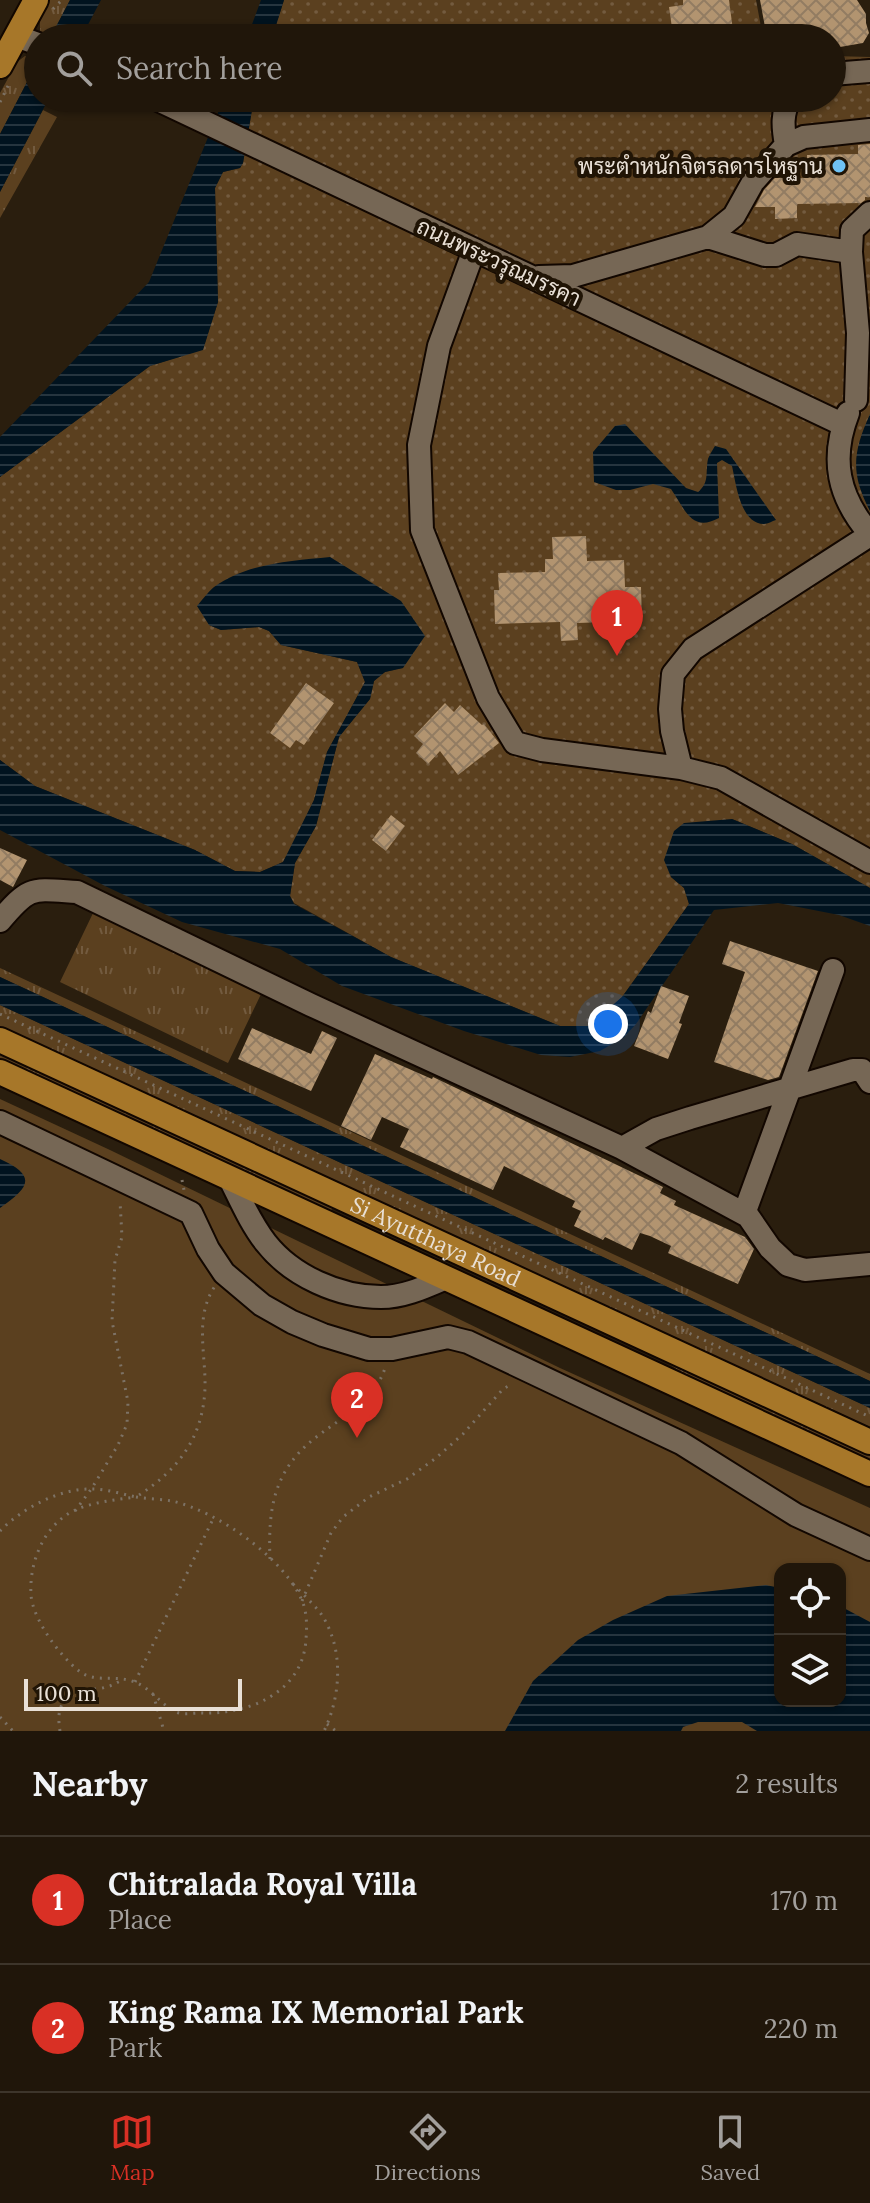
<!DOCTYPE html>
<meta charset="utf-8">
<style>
:root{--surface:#20160a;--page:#2d2318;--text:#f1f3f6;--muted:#a29f9c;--line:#3d352b;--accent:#d93025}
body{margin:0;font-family:Lora,Sarabun,serif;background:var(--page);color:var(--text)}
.controls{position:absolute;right:24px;bottom:24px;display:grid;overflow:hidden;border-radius:16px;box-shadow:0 2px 6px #0004}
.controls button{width:72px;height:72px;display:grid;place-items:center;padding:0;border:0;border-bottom:2px solid var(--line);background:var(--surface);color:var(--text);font:40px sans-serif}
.scale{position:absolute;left:24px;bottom:20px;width:218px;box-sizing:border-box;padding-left:8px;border:4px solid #e9e0d6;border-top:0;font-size:22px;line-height:28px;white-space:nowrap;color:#e9e0d6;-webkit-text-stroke:6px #201405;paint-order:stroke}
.you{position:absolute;left:608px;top:1024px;width:28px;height:28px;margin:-20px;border:6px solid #fff;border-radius:50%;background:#1a73e8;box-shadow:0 0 0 12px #1a73e833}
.badge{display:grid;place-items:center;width:52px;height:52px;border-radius:50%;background:var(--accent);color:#fff;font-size:26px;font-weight:700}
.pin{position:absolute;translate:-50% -66px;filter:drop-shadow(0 2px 4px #0008)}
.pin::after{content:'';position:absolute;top:42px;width:28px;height:24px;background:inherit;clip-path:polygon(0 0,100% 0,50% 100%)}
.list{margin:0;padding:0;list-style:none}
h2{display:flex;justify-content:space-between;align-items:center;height:104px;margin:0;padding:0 32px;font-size:34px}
h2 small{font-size:26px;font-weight:400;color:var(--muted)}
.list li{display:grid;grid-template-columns:52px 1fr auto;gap:24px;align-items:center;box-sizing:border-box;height:128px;padding:0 32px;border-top:2px solid var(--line)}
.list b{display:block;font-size:30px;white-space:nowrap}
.list p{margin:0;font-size:26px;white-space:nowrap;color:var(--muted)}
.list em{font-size:26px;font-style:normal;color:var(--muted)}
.icon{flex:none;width:44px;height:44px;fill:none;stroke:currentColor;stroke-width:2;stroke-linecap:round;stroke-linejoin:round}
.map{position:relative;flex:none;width:870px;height:1731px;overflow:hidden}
.search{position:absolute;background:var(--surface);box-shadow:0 2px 6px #0004;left:24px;right:24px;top:24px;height:88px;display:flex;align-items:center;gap:20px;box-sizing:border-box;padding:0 28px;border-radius:44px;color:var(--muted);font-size:30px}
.sheet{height:360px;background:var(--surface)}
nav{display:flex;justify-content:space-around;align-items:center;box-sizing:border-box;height:112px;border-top:2px solid var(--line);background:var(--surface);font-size:22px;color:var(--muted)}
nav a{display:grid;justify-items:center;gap:4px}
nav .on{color:var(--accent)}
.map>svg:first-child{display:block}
</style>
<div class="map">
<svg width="870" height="1731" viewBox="0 0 870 1731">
<defs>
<pattern id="grass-tufts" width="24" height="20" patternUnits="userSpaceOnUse" patternTransform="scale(2)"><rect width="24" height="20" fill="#5b401f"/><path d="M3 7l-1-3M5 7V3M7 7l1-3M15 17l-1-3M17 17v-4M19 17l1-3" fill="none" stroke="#735b3f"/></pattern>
<pattern id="garden-dots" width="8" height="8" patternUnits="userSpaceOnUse" patternTransform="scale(2)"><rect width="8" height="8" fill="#5b401f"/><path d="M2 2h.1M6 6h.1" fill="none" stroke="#735b3f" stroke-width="1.8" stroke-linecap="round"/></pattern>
<pattern id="water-rules" width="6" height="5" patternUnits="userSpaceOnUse" patternTransform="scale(2)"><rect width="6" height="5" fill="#01131f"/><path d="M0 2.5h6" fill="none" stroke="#26353f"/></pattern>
<pattern id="building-cross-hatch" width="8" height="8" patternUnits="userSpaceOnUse" patternTransform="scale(2)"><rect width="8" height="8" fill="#b29470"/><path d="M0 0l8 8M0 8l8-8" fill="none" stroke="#927c62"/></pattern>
</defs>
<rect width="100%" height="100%" fill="#2a1e0e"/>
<path fill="url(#grass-tufts)" d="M50,0H70L51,37L40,31V19Z
M25,56H31L38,61L0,134V93L17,62Z
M43,110L57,117L0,218V192Z
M94,911L262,992L228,1063L60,982Z
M0,968L870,1374V1381L0,977Z
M0,1005L870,1408V1427L0,1028Z
M0,1049L332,1202L333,1208L329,1212L0,1061Z
M647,1351L870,1449V1463L703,1385Z"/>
<path fill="#5b401f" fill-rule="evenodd" d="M0,1099L110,1150L560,1368L870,1508V1731H0ZM780,1569H840V1701H780Z"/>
<path fill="url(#garden-dots)" d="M284,0H756L763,38H272Z
M832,56L870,57V888L792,844L732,819L671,877L684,888L689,904L622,997L589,1026H560L391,957L294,903L290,896L295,863L316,826L339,737L370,699L374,681L385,672L403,668L401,601L209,625L221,630L259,627L269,631L281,645L357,662L365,682L327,752L314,800L292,846L283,862L260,872L235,871L195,850L35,786L0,760V477L150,366L203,349L218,302L215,188L223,172L240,168L243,163L254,98H832Z"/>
<path fill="url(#water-rules)" d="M70,0H101L81,38H50Z
M261,0H284L272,38H247Z
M38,61V98H49L0,192V134Z
M224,98H254L243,163L240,168L223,172L215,188L218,302L203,350L150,366L0,477V437L149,282Z
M870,414V511C850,473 853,452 870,414Z
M625,424L686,488L698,492C710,482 705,473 708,459C709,456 713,449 715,446L726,449L776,520C772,521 768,524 764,524C740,524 736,483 732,466L722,460L717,463L719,518C691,533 685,509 671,489L653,484L630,490H616L594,482L593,452L615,426Z
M330,557L401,601L425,636L403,668L385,672L374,681L370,699L339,737L316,826L295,863L290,896L294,904L391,957L560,1026H589L622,997L689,904L684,888L671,877L664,860L674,831L684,823L732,819L792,844L870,888V926L839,915L778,903L714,910L636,1024L624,1037L600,1051L570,1057L541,1055L464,1031L342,986L280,949L182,922L105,886L0,830V760L35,786L195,850L235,871L260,872L283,862L314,800L327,752L365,682L357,662L281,645L269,631L259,627L221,630L209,625L197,606C202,600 208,592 214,587C247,563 291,561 330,557Z
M0,977L870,1381V1408L0,1005Z
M0,1159C38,1176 29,1188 0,1208Z
M766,1585L780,1588V1701H840V1606L870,1622V1731H757L742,1722H698L683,1727L681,1731H505L533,1681L578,1640L613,1620L667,1596Z"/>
<path fill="url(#building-cross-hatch)" d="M683,0H729L734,38H716L717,29L673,35L669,7L683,5Z
M760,0H857L866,14V23L869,33L863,43L840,47L832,41V38L825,36L767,38Z
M870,144V197H865V200L861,203L797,204V218L775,219V207H755L764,190L775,178H808L807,155L858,154V145Z
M586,536L587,561L624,560L625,587H641L642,621L577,623L578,640L561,641L560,622L495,624L494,590H499L498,573L545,572V559H553L552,537Z
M306,683L334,703L304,745L296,740L290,748L270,733Z
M445,703L454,712L460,705L482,725L484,724L499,743L458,775L440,751L428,764L416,753L423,744L414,736Z
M391,815L405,826L386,851L372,840Z
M0,848L27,860L13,887L0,880Z
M730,941L818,971L779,1077L768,1080L714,1062L745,972L722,964Z
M661,986L689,996L679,1023L682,1024L668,1059L634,1046L648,1011L651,1013Z
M252,1028L311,1054L322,1031L337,1038L311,1091L238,1059Z
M375,1054L432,1079L433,1077L663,1187L660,1193L676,1201L674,1205L745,1237L754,1249L738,1284L668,1253L671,1246L650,1236L640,1233L632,1250L605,1237L603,1240L574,1226L581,1211L572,1207L575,1201L504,1166L493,1190L400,1147L409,1129L382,1117L371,1140L341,1126Z"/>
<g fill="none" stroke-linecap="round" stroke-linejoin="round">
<g stroke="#120700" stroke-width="26">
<path id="minor" d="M16,36L38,44
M832,74L870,71
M154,98L844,425
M786,145C783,128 781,112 791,98
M708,237L765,255H776L797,244L851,252
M474,250L439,346L419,445L422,530L488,698L515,743L542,750L681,768L721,778L870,862
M539,277L573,276L708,237L734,216L753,182L786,145L804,137L870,130
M856,400L858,333L851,252L852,230L870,213
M848,413C830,459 838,497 870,534
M681,768L672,731L670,709L673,674L693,649L870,535
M0,921C30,885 32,889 77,892L311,1005L622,1148L748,1216L770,1248L788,1265L805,1270L870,1264
M0,1122L191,1213L208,1249L224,1273L262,1305L292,1322L323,1335L369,1349H392L448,1337L468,1342L681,1443L796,1515L870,1549
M622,1148L656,1129L690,1118L853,1070H862L870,1082
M230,1179C241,1201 251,1224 266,1243C292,1276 339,1297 381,1297C404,1297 425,1287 446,1278
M744,1214L833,970"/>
</g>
<g stroke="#120700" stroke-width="28">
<g id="major">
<path d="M0,66L36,0"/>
<path id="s1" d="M0,1040L870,1442"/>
<path d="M0,1072L870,1474"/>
</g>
</g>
<path stroke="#7d7265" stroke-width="3" stroke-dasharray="2 6" stroke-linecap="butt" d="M53,9L62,0
M0,102L9,84
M0,1014L870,1417
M182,1180L184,1190
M136,1497C148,1499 161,1499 172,1501C217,1511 286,1559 303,1603C307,1614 307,1627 306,1639C303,1693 248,1715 200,1713C193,1713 182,1715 176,1712C160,1704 149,1686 132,1681C114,1675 94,1683 79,1671C60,1656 33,1620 31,1595C29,1563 43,1528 71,1512C91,1502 114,1500 136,1497Z
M75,1511L92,1488L118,1445L127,1424L128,1402L112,1321L115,1260L122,1237L120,1201
M0,1531C21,1509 60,1488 92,1489C106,1489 122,1494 136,1497C177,1471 203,1439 205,1388C206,1354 194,1317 215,1286
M270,1559C268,1510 273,1471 315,1438C343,1416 375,1402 386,1365
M293,1584C302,1593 311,1602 319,1611C344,1645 342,1694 324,1731
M302,1601L331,1533L343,1517L369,1497L407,1479L436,1458L463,1434L503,1389L512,1384
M135,1682L213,1519
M153,1694L164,1731
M0,1717L13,1731
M327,1724L336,1731
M60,1731C56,1707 62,1695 87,1690C93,1689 100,1689 106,1687C112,1686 117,1682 123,1680"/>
<use href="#minor" stroke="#766755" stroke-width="22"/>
<use href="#major" stroke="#a77729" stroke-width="24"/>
</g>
<circle fill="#6fc2f4" stroke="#201405" stroke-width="3" cx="839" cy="166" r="8"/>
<g text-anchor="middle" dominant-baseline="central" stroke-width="8" stroke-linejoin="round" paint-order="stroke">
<g font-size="22" fill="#e9e0d6" stroke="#201405" text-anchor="end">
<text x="823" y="166">พระตำหนักจิตรลดารโหฐาน</text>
</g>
<g font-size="22" fill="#e9e0d6" stroke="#201405">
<text transform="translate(499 262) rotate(25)">ถนนพระวรุณมรรคา</text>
<text stroke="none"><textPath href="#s1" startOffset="480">Si Ayutthaya Road</textPath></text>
</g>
</g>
</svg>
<div class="controls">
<button><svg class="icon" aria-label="locate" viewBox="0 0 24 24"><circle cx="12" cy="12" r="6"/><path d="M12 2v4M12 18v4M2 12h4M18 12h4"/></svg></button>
<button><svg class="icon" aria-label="layers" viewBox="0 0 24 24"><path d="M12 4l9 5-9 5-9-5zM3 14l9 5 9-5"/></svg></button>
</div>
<div class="scale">100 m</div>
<div class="you"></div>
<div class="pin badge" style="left:617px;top:656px">1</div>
<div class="pin badge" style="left:357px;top:1438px">2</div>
<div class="search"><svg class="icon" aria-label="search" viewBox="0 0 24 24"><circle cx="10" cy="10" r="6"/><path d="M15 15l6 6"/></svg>Search here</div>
</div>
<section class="sheet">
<h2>Nearby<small>2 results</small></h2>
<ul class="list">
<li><span class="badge">1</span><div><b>Chitralada Royal Villa</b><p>Place</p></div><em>170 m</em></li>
<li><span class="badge">2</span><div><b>King Rama IX Memorial Park</b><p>Park</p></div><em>220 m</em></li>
</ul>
</section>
<nav>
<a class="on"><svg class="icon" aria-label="map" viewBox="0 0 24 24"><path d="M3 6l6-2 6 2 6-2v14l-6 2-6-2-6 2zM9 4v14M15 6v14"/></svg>Map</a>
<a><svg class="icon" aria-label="directions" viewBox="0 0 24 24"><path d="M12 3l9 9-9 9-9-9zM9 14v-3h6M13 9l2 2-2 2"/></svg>Directions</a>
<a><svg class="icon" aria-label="saved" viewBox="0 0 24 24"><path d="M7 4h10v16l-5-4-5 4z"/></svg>Saved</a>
</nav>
